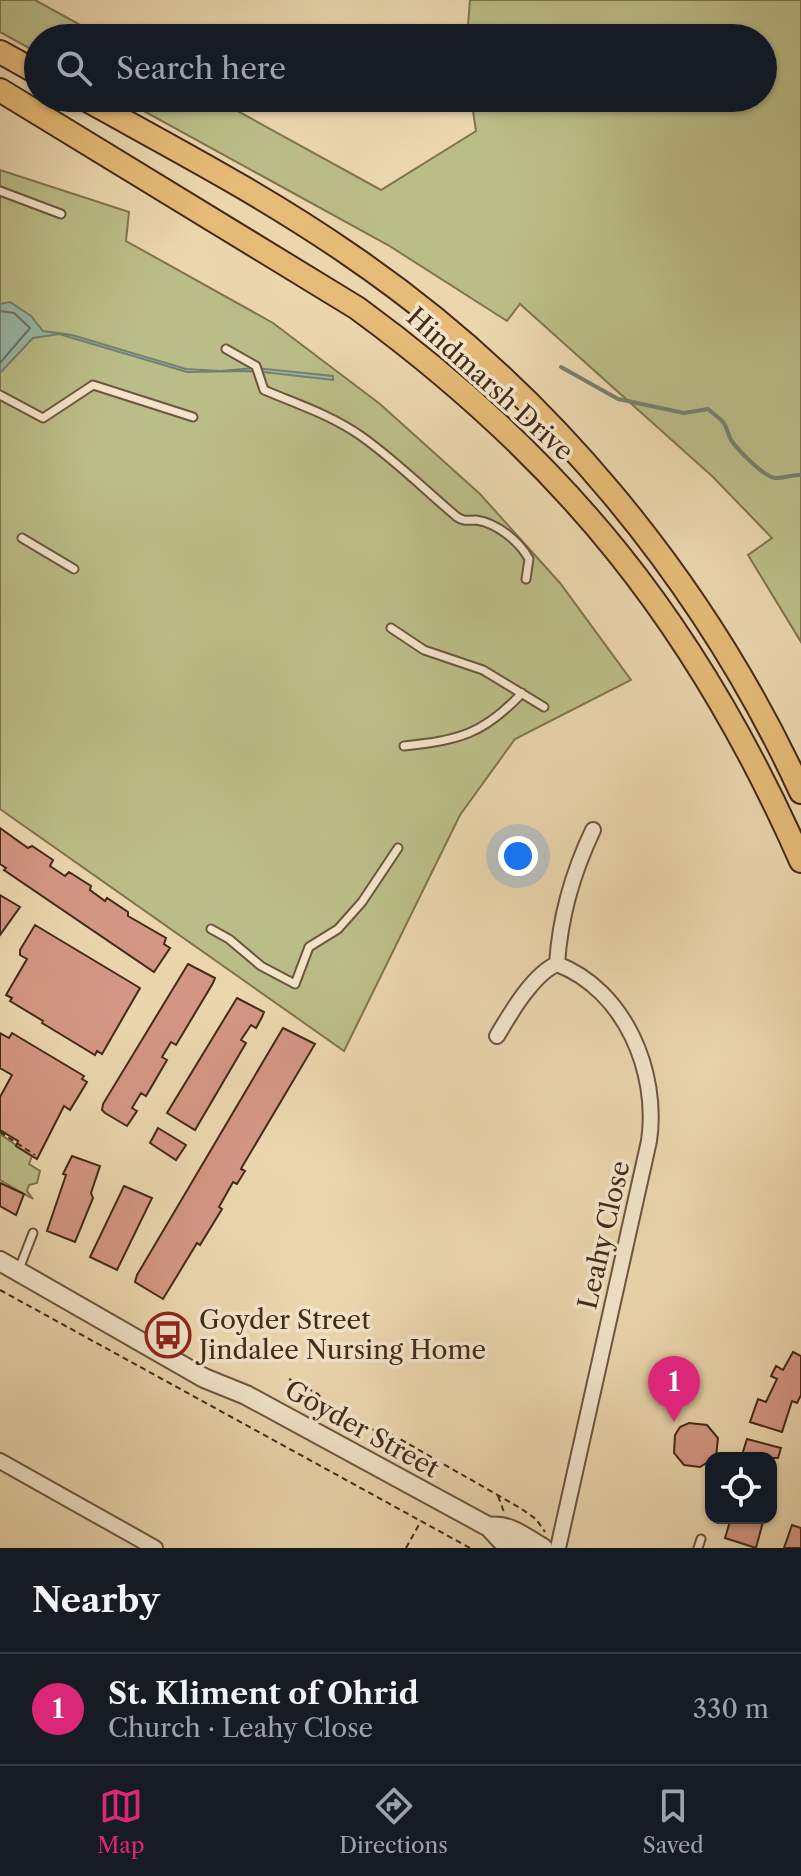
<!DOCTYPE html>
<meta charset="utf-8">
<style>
:root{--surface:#171b24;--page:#242831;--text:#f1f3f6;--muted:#9ea1a6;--line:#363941;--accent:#db2777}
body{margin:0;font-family:"Libre Caslon Text",serif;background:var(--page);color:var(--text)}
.controls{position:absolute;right:24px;bottom:24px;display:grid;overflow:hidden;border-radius:16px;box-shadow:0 2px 6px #0004}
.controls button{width:72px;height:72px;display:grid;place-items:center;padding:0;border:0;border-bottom:2px solid var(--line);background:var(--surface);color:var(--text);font:40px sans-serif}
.you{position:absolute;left:518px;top:856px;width:28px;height:28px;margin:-20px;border:6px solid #fff;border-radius:50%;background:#1a73e8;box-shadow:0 0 0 12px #1a73e833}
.badge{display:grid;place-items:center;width:52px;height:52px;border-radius:50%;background:var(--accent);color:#fff;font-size:26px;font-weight:700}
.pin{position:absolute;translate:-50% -66px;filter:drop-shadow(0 2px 4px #0008)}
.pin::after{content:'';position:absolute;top:42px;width:28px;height:24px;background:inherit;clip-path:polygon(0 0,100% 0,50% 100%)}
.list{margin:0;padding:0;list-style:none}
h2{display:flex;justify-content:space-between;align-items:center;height:104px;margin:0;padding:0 32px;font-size:34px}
h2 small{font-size:26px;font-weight:400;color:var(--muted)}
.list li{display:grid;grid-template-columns:52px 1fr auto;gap:24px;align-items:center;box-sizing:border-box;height:112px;padding:0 32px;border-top:2px solid var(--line)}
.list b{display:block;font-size:30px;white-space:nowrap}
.list p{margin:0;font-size:26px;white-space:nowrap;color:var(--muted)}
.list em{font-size:26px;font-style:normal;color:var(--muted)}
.icon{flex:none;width:44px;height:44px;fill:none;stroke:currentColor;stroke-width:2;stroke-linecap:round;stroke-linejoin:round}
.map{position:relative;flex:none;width:801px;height:1548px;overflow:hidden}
.search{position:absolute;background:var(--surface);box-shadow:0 2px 6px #0004;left:24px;right:24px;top:24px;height:88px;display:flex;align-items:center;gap:20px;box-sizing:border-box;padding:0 28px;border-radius:44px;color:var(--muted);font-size:30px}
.sheet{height:216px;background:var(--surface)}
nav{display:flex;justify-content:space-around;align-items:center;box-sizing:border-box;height:112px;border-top:2px solid var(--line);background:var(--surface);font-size:22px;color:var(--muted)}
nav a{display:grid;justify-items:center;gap:4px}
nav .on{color:var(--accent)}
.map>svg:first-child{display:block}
</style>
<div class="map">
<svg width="801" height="1548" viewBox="0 0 801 1548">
<rect width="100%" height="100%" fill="#ebd6ae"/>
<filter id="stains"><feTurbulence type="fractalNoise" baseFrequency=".0025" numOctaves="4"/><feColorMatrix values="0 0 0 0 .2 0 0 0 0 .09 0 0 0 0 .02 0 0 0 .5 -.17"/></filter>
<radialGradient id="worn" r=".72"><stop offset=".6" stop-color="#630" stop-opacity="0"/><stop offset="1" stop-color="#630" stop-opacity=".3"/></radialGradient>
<path fill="#bbbd88" stroke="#807450" stroke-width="2" d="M0,0H35L104,38H38V53L0,32Z
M470,0H801V642L748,555L772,538L713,477L520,304L507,321L388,245L120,98H214L381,190L476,131L471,98H763V38H467Z
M0,170L129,212L126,241L273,323L380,404L480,494L560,583L631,680L515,739L460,815L344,1051L0,809Z
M0,1134L32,1156L29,1164L40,1171L37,1183L29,1185L27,1191L33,1199L0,1180Z"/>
<path fill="#98b9ac" stroke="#768071" stroke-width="2" d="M10,302L31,316L43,331L72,335L186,369L220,371L255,368L333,376V380L254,371L187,372L59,334L33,338L0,373V304Z"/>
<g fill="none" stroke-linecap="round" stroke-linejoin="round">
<path stroke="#6e7262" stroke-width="2" d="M0,311L14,313L30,328L0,363"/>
<path stroke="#768071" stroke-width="4" d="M561,367L618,399L684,413L708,409C712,413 719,417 723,422C727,427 728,434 731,440C738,450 763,476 775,478C783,479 792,474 801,475"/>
</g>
<path fill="#d49784" stroke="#442a19" stroke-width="2" d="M0,828L28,848L32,846L53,860L50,866L65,876L69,872L91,886L90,890L105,901L107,898L128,912V916L166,938L164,944L170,948L154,972L4,870L6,868L0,864Z
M0,895L20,907L0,935Z
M35,925L140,988L102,1054L97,1051L95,1055L47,1026L42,1023L43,1021L10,1001L12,998L6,995L27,959L20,955V950Z
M188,964L215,978L213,983L176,1045L171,1042L162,1057L167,1060L146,1096L141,1093L132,1108L137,1111L127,1126L105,1113L102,1110L103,1104Z
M237,998L264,1012L262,1017L256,1028L251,1025L241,1040L246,1043L195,1130L167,1113Z
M283,1028L315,1044L242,1167L241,1169L245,1171L237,1184L233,1182L219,1207L222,1209L200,1245L197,1243L163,1299L135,1282L137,1275Z
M0,1033L9,1038L12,1033L84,1076L82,1079L87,1082L70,1110L64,1106L37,1159L16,1146L18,1141L0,1130V1097L12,1075L0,1068Z
M158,1128L186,1145L176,1160L150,1143Z
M72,1156L100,1166L91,1193L93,1198L75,1242L47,1231L66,1175L63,1174Z
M0,1183L24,1194L16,1215L0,1206Z
M124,1186L152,1198L117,1270L90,1257Z
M793,1352L801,1356V1395L797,1403L792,1401L782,1432L750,1422L758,1399L766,1402L777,1379L771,1376L776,1366L783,1370Z
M689,1423L707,1425L718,1438L716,1457L700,1467L684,1465L674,1453L675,1435L680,1427Z
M747,1439L781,1448L778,1458H741Z
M731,1518H764L756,1548L725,1538Z
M792,1525L801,1528V1548H784Z"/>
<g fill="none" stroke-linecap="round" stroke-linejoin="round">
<g stroke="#6e553e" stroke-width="11">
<path id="service" d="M0,191L61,214
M226,349L256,366L264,390C297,404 331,415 361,436C395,460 425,490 457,517C465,522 467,520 476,520C497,523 519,541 529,559L526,579
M0,395L43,418L93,385L193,417
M22,538L74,569
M391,628L424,650L483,670L544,707
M404,746C458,740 483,735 522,693
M211,929L229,939L261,966L295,984L309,947L338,929L362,902L398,848
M19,1269L33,1233
M698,1548L701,1539"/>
</g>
<g stroke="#6e553e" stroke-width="18">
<path id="minor" d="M557,964C625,990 659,1072 649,1141L558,1548
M557,964C560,917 573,872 593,830
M497,1036C510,1014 533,974 557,964
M0,1461L155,1548"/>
</g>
<g stroke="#6e553e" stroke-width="22">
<path id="tertiary" d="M0,1261L204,1378L246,1395L489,1527L501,1540L516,1548
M489,1527C508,1523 527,1539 543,1548"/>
</g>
<g stroke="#442a19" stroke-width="26">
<path id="primary" d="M0,52L38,73
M0,90L357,308C565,460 697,625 801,861
M83,98C173,148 265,196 350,255C544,387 703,579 801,792"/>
</g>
<path stroke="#442a19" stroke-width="2" stroke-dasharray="6 4" stroke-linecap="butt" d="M0,1132L35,1155
M0,1290L470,1548
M289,1379L318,1394L332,1412L352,1424L393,1435L520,1508L536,1519L545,1532
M498,1496L504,1512
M406,1548L421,1521"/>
<use href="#service" stroke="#f2e4ca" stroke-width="7"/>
<use href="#minor" stroke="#f2e4ca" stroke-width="14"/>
<use href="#tertiary" stroke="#f2e4ca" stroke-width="18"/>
<use href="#primary" stroke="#e6bb77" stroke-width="22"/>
</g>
<defs>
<g id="bus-ring" transform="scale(2.3)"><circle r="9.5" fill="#f2e4ca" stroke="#8f2418" stroke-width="1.5"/><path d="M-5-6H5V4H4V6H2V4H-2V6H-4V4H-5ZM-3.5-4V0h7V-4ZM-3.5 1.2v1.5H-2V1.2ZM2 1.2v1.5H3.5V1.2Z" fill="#8f2418"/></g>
</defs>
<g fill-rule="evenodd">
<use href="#bus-ring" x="168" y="1335"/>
</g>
<g text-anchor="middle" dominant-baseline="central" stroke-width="7" stroke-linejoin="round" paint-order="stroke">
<g font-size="26" fill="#442a19" stroke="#f2e4ca">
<text transform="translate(490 384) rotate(42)">Hindmarsh Drive</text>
<text transform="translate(604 1235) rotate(-77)">Leahy Close</text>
<text transform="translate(362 1429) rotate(29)">Goyder Street</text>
</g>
<g font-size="26" fill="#442a19" stroke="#f2e4ca" text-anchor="start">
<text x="199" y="1320">Goyder Street<tspan x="199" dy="30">Jindalee Nursing Home</tspan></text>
</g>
</g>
<rect width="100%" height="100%" filter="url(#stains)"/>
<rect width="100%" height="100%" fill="url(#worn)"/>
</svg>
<div class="controls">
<button><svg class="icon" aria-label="locate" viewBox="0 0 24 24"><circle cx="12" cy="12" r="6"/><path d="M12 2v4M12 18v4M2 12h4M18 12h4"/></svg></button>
</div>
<div class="you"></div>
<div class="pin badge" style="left:674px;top:1422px">1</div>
<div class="search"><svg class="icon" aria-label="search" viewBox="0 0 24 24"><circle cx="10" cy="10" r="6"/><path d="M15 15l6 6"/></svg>Search here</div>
</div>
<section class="sheet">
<h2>Nearby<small></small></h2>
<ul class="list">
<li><span class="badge">1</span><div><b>St. Kliment of Ohrid</b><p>Church · Leahy Close</p></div><em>330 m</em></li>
</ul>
</section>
<nav>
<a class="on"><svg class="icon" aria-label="map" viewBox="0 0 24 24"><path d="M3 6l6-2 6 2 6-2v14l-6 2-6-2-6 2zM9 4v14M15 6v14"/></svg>Map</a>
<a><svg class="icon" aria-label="directions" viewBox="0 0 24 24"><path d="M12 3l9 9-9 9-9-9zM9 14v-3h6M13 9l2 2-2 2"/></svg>Directions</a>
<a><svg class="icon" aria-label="saved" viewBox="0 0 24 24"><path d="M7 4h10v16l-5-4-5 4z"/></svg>Saved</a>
</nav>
